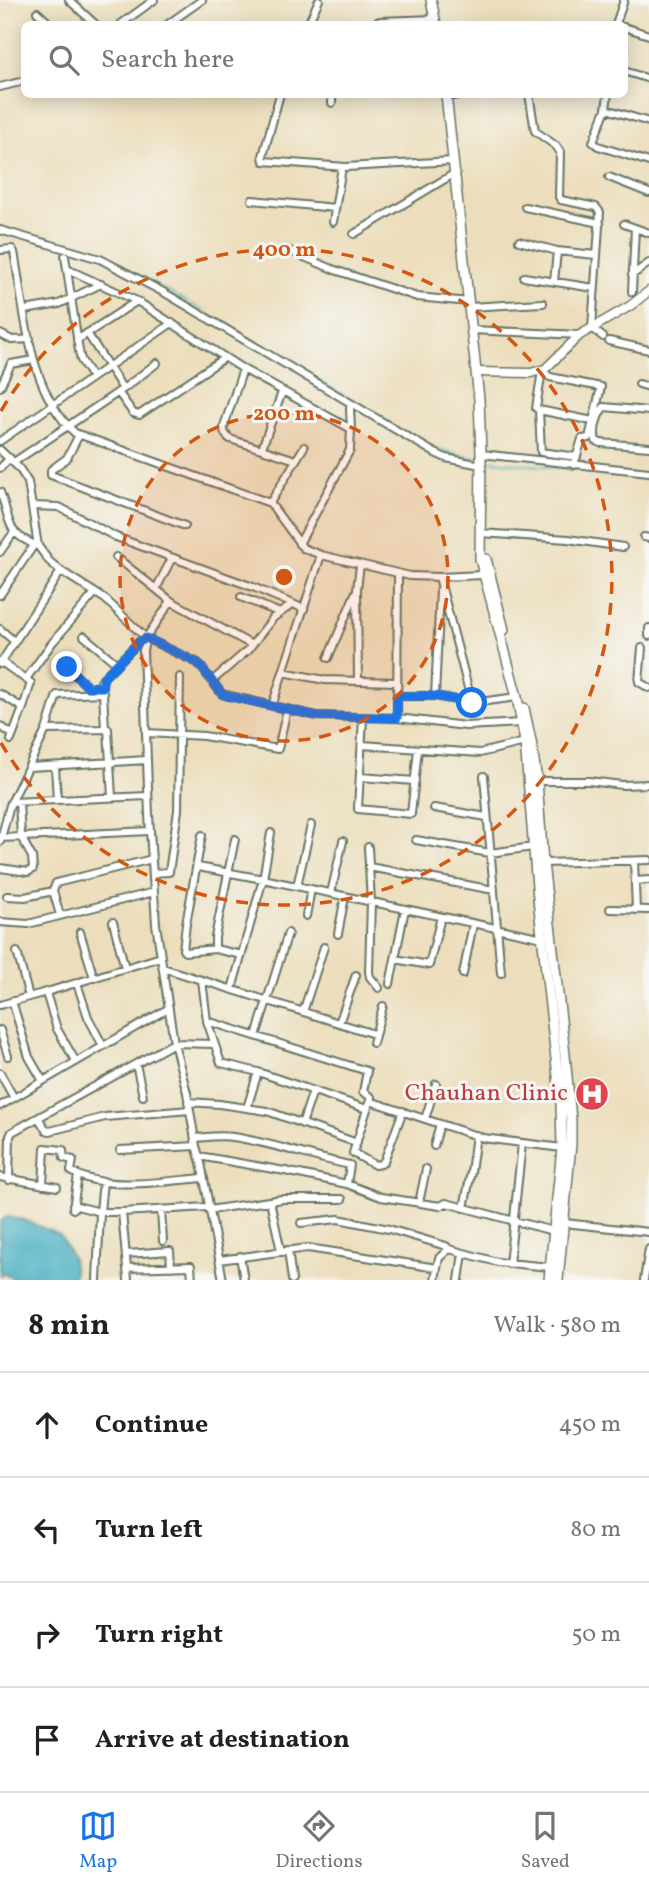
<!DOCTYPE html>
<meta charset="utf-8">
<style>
:root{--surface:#fff;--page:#f2f2f2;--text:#202124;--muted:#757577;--line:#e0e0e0;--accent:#1a73e8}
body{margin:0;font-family:Vollkorn,serif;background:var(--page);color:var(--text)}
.stop{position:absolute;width:21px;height:21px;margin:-16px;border:5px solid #1a73e8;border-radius:50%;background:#fff}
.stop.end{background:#1a73e8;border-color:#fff;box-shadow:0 2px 7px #0008}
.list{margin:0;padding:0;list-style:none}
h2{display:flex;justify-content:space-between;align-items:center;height:91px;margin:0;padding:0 28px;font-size:30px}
h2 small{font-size:23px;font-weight:400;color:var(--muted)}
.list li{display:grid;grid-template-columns:46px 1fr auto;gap:21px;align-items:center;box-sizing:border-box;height:105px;padding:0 28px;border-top:2px solid var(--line)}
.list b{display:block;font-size:26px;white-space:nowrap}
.list em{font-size:23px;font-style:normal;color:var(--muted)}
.icon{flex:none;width:38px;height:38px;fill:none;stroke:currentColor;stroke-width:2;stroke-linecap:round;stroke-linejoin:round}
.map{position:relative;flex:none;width:649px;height:1280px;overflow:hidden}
.search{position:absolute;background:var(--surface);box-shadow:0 4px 18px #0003;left:21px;right:21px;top:21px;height:77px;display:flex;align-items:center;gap:18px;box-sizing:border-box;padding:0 24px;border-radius:10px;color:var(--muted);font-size:26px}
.sheet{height:511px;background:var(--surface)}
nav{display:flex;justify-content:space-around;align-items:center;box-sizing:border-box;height:98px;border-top:2px solid var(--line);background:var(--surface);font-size:19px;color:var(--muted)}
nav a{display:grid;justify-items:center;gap:4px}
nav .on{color:var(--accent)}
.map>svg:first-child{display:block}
</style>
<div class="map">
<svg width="649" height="1280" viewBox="0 0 649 1280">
<rect width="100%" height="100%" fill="#f6f6f2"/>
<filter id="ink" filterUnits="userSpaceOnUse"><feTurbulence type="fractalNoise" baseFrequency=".0143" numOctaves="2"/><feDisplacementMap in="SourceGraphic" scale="14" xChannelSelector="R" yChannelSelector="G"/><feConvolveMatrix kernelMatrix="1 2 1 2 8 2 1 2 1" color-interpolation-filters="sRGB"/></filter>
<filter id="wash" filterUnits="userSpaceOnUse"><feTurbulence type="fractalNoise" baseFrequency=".00686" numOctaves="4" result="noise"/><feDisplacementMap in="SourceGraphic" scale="28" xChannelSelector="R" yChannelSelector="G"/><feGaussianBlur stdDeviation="1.57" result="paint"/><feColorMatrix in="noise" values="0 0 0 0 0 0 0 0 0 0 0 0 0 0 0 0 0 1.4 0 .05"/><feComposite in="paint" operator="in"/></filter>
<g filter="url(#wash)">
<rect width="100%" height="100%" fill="#ecdebc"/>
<path fill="#41abc0" stroke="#30747a" stroke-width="2" d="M7,1217L24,1220L60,1235L72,1258L74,1273L72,1280H17L4,1274L0,1275V1221Z"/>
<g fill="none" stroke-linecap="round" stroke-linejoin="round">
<path stroke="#41abc0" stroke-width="2" d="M0,227L97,252L187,302
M191,304L388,422
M405,432L436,449L477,459
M491,461L632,475
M642,475L649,476"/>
</g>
</g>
<g filter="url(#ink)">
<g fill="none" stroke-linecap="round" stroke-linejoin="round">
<g stroke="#677564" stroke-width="10">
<path id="minor" d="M69,0L95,24
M37,12L50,24
M121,24L154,0
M168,24L202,0
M308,24L319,0
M372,24L380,21L435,19
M616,24L624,0
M624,27L649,35
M624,71L649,79
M0,87L24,81
M280,94L263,156L264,161L346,167L454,161
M529,94L535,131L556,146L560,152L559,197L561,200L596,207L600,212L592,328L603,337
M608,94L606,109L593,142L598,146L649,162
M446,97L465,94
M332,103V94
M606,109L649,122
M609,177L649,193
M252,200L335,208
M525,207L600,223
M333,222L342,167
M624,224L649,233
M0,230L100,259L165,293L435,453L446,458L481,465
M354,234L455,173
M519,241L557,251
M285,249L335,270L417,297L469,302
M0,250L12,249L14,252C25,312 28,390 75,433L270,503L303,548L321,555L410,576L439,577L483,575
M65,256L79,351L81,360L92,377
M67,269L137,301L243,369L351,429L350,450L299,544
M632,275L649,263
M524,277L594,288
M554,282L557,251L596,255
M632,292L635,228
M469,307L543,303
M25,310L59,304L101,284
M472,330L580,335
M87,333L123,389
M0,334L12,340L30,339
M77,340L137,301
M609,341L649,350
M243,369L225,423C223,431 224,434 230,439L296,460
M639,384L649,387
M0,387L11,364L34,360
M118,392L133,413L139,415L224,358
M350,408L351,429
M539,410L541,452L577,457
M649,411L604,407C597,415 593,431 596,441L601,443L649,447
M79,435L67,458L51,470V475L185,526
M0,441L172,323
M262,448L282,392
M0,450L19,468L28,482L38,546L49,561L61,571L105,599L146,638L198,663L222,694L317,716L397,718L466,726L521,723
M481,454L649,472
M14,462L123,389L157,363
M574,465L582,439L589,438L601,387L550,377L542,371L536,408L539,410L593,421
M0,468L10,458
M0,492C12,522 4,533 38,546
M270,503L304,447
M33,506L59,507L116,537L253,587L293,604
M480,533L568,539L623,547
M644,537L649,538
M0,552L14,532
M116,557L171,601L252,645
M439,577L472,703
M156,589L172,558
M0,595L34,545
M241,597L280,613
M171,601L146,638L143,650L149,815L156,924L174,1043L187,1093L196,1146L201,1163L223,1280
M649,628V636
M0,629L14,641
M84,636L117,664
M642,648L639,682L649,688
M328,658L355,594
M0,661L31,683L23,708
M0,664L61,571
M67,667L88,687H101
M283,672L325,680L397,682
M26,679L52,643L95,593
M212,681L248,650L273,618L293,604L304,609
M358,681L357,589L360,565
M103,693L105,728
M0,694L23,708L11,740
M397,696H435L472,703L517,697
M435,696L440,590
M272,706L321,555
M363,717L358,809L411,814L418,749
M397,718L398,574
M0,726L12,734
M46,730L57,695L103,693L101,682L104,677L139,642L146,638
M146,733L204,736L278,749L287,709
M362,745L480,753L525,742
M55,766L57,800
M29,767L147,760
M484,776L501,973
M360,777L415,781
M537,781H589L622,785L649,784
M11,802L148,796
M434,808L487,817
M202,835L186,924L183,950L185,952L215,949
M1,838L150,831
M235,839L215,937V949L242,955
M416,840L490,853L533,847
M0,842L10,805L46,730L108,729L112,797
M368,847L371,902L369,972L370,977L379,988
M634,861L636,910
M543,863L649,860
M198,867L263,879L543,938
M369,867L494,890
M0,868L28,872L33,869L32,857L21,837L19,802
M153,873L169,872L178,810L180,677
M635,881L649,880
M297,886L311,825
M53,891L60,915
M331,893L343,841
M7,896L25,897L53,891L56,883L152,859
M610,909L649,910
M306,916L311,889
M0,922L28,924L154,892
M113,922L125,968
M80,932L94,978
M338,934L345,896
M17,952L29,997
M395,959L429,965L441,917
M163,968L374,1034
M463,974L473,924
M202,980L207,1021L221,1063L258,1072L367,1109
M77,983L88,1017L103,1046
M390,984L405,909
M232,989L263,879L271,833
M46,993L57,1029L76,1062
M12,1001L29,1057L43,1081
M0,1005L50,991L161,957
M303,1012L324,947
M207,1021L367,1071L363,1092L371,1097L353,1153L375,1165L381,1164L384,1161L403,1111
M339,1023L356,975
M0,1030L8,1056
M256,1036L288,933
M373,1043L383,1006
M136,1064L143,1096
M0,1073L14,1098
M370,1101L483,1138L562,1148
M188,1102L219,1104L267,1111L357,1143
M0,1106L169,1008
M247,1108L258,1072
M39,1119L46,1130L50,1131L105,1117L190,1110
M425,1119L436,1084
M302,1124L313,1091
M195,1138C207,1137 221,1135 233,1137C273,1143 310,1157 350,1165L347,1184
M434,1146L440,1124
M120,1150L196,1146
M199,1156L285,1171L347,1184L381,1197L440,1206L446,1203L553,1231
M0,1177L57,1187
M9,1180L10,1136L12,1132L174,1043L214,1044
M43,1185L45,1148L63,1150L64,1158L73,1160L71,1171C104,1192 166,1181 203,1178
M270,1201L281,1251
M419,1203L426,1169
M73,1205L100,1212H122
M464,1208L471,1172L476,1135
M73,1209L78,1175
M161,1210L163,1241
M209,1210L282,1199H342
M301,1223L338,1219L389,1229L446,1246L449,1249
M564,1223L649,1232
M288,1250L292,1280
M126,1254L170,1251L171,1267
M240,1256L244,1280
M219,1260L308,1248L437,1268L439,1258L449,1249L497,1262L550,1267
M509,1264L522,1144
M127,1268L191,1266L192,1280
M97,1280L100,1212L103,1181
M128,1280L122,1212L208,1207
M435,1280L437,1268
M459,1280L463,1253
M644,1280L649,1249"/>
</g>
<g stroke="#677564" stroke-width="11">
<path id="tertiary" d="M476,372L531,373L545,369L580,335L630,306L649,291"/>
</g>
<g stroke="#677564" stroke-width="12">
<path id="secondary" d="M431,0L436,24
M446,94L479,399L481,454L480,559L517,697L525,742L538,899L561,1103L562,1148L549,1280
M486,559L504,630
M524,708L531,741L537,781L543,863L565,1055L571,1120V1144L558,1280"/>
</g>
<use href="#minor" stroke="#fff" stroke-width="6"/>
<use href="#tertiary" stroke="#fff" stroke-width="8"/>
<use href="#secondary" stroke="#fff" stroke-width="9"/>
</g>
</g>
<g fill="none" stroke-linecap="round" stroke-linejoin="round" filter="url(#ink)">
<path stroke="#1a73e8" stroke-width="9" d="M67,667L88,687H102L104,677L139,642L146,638L198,663L222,694L227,696L317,716L397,718V696H435L472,703"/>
</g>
<circle cx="284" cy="577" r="164" fill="#d45610" fill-opacity=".12"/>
<g fill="none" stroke="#d45610" stroke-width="3.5" stroke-dasharray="12 9">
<circle cx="284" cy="577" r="164"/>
<path d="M1 411A328 328 0 1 1 1 743"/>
</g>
<defs>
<g id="hospital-disc" transform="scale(1.75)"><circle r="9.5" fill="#e0444e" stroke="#f6f6f2"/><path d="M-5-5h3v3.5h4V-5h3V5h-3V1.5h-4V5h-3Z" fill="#fff"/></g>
</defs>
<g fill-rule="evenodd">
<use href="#hospital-disc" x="592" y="1094"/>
</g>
<g text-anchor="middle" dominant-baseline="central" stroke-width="6" stroke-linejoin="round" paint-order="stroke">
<g font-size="24" fill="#be3a42" stroke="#f6f6f2" text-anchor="end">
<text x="568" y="1094">Chauhan Clinic</text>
</g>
</g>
<circle cx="284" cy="577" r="10" fill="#d45610" stroke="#f6f6f2" stroke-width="3.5"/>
<g font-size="21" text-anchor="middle" font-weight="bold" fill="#d45610" stroke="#f6f6f2" stroke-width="6" stroke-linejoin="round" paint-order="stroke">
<text x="284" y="256">400 m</text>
<text x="284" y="420">200 m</text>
</g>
</svg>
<div class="stop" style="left:472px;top:703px"></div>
<div class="stop end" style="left:67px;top:667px"></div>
<div class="search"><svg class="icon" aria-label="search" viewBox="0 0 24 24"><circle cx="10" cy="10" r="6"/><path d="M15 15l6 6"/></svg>Search here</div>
</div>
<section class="sheet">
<h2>8 min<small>Walk · 580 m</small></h2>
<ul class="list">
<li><svg class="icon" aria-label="ahead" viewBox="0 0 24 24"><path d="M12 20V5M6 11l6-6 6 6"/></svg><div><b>Continue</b></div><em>450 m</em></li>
<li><svg class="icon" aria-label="left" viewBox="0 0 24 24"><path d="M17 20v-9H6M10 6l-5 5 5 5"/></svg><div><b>Turn left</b></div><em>80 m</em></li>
<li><svg class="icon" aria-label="right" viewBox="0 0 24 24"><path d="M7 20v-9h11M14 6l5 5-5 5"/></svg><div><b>Turn right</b></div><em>50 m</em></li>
<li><svg class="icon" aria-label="arrive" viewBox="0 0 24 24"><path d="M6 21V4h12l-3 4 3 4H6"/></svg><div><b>Arrive at destination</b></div></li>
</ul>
</section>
<nav>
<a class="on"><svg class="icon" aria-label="map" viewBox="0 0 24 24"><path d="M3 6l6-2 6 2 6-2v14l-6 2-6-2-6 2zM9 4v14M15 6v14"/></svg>Map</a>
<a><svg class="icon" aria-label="directions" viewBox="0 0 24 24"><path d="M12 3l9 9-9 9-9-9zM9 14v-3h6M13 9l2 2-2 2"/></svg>Directions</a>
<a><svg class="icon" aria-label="saved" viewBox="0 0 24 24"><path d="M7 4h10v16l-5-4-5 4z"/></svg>Saved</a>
</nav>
